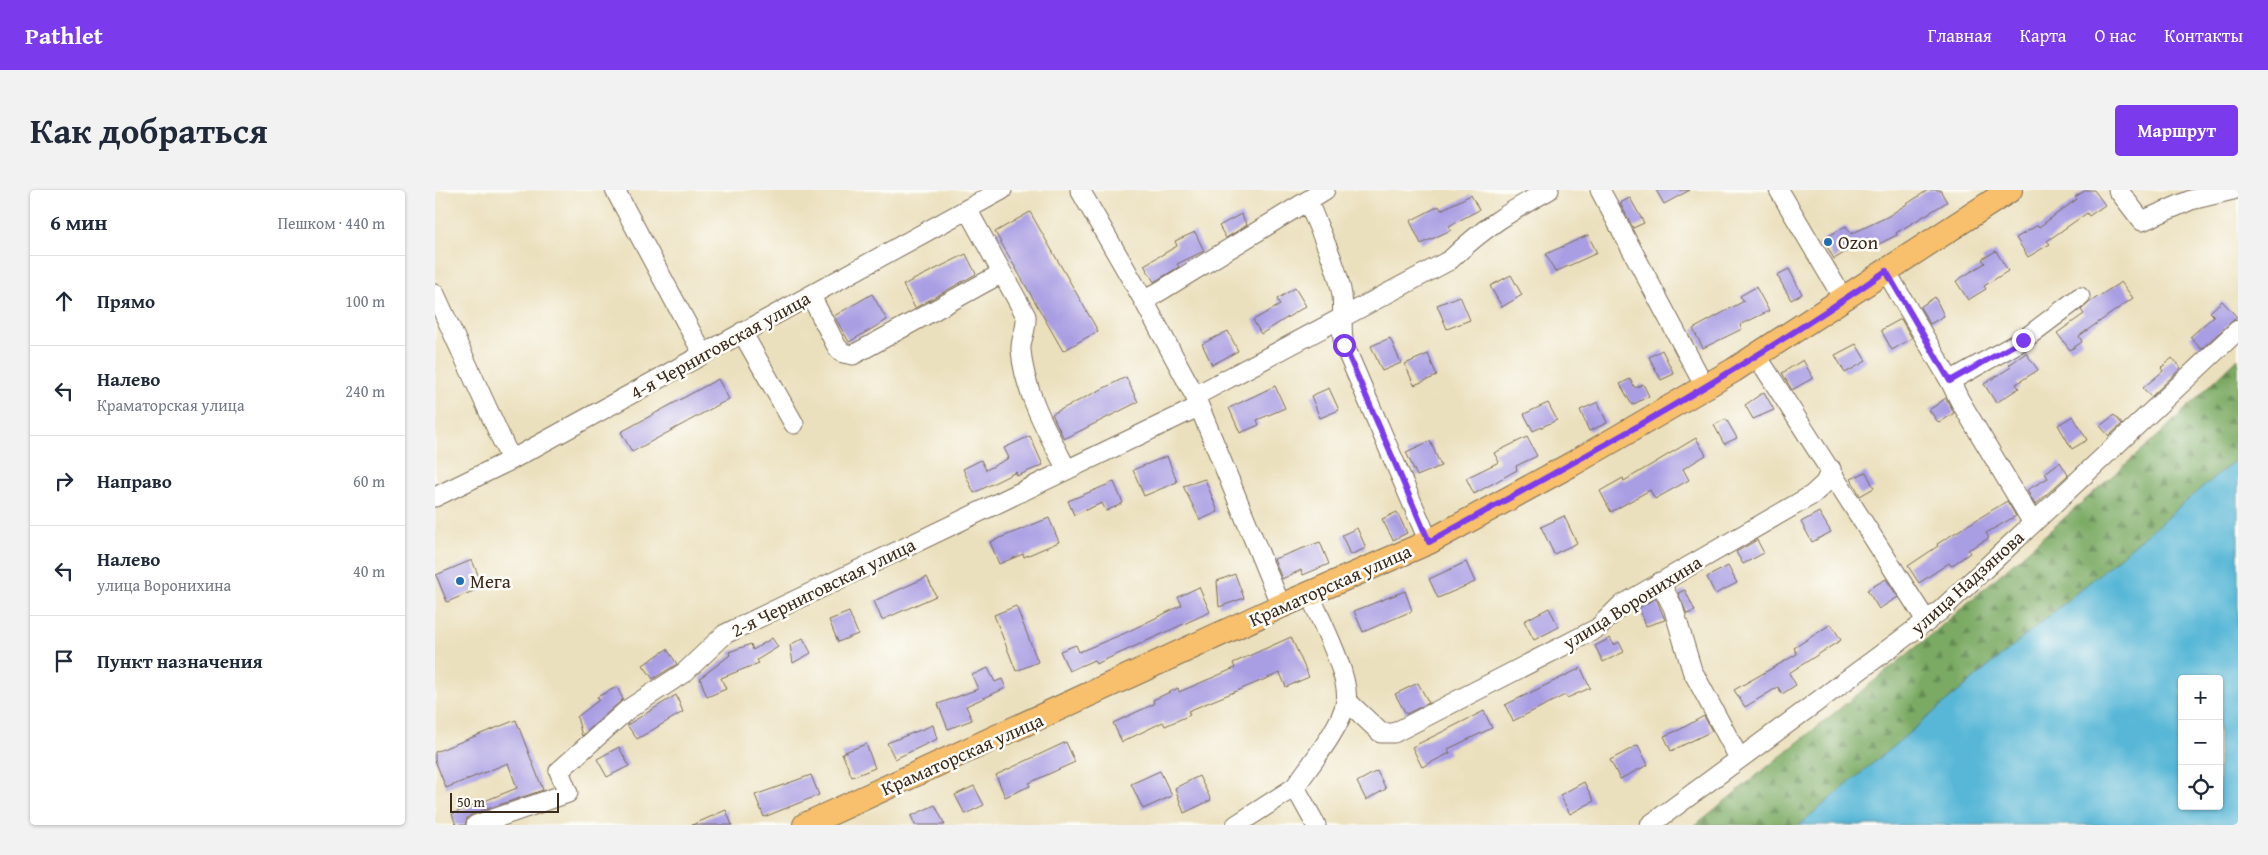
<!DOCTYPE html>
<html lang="ru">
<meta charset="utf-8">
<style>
:root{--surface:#fff;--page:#f2f2f3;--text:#1f2937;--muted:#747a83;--line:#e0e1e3;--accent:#7c3aed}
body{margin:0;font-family:"Gentium Book Plus",serif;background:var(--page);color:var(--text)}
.controls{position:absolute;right:15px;bottom:15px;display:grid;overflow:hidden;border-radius:5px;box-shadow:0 1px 4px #0004}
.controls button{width:45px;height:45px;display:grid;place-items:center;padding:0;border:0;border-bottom:1px solid var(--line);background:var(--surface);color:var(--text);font:25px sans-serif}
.scale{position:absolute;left:15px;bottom:12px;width:109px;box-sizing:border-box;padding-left:5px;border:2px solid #3b2a1e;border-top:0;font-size:14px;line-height:18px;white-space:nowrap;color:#3b2a1e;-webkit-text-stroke:4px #fdfcf7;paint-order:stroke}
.stop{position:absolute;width:15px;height:15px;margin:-11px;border:4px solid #7c3aed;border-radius:50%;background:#fff}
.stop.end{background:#7c3aed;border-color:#fff;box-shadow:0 1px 5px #0008}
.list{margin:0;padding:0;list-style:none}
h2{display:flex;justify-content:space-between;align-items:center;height:65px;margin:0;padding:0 20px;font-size:21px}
h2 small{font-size:16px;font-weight:400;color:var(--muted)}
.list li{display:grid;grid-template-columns:32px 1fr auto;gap:15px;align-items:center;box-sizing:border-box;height:90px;padding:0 20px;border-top:1px solid var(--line)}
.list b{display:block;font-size:19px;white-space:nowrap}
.list p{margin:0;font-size:16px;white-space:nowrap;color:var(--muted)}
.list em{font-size:16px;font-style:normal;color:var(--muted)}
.icon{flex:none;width:28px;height:28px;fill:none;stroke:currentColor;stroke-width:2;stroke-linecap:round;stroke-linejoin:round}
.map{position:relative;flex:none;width:1803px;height:635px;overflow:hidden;border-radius:5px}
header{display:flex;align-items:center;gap:30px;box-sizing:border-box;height:70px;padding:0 25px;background:var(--accent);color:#fff}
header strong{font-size:24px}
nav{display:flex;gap:28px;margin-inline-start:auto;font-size:18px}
.intro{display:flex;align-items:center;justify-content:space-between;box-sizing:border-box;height:120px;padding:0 30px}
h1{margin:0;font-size:35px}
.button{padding:12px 22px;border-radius:5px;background:var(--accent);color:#fff;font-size:18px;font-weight:700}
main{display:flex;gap:30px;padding:0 30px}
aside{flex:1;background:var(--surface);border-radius:5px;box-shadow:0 1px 4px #0004}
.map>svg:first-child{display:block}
</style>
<header>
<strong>Pathlet</strong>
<nav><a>Главная</a><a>Карта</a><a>О нас</a><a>Контакты</a></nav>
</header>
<div class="intro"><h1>Как добраться</h1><a class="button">Маршрут</a></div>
<main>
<aside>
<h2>6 мин<small>Пешком · 440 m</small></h2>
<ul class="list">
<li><svg class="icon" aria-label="ahead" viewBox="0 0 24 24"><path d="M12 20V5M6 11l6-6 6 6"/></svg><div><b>Прямо</b></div><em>100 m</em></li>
<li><svg class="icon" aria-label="left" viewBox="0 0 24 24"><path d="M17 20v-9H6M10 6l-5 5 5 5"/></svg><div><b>Налево</b><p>Краматорская улица</p></div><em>240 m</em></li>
<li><svg class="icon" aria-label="right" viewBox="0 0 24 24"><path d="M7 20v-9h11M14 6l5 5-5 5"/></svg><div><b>Направо</b></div><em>60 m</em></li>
<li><svg class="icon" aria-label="left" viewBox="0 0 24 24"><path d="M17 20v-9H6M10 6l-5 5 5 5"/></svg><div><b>Налево</b><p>улица Воронихина</p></div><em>40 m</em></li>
<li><svg class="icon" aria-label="arrive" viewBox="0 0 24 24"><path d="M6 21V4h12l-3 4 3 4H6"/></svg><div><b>Пункт назначения</b></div></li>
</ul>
</aside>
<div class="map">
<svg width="1803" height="635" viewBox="0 0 1803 635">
<defs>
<pattern id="forest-firs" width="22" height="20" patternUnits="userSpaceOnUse" patternTransform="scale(1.25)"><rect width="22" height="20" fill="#7aaa64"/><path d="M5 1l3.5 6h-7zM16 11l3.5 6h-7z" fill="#658b52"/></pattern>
</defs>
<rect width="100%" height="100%" fill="#fdfcf7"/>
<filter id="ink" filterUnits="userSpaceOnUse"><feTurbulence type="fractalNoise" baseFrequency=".02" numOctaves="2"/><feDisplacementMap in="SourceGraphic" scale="10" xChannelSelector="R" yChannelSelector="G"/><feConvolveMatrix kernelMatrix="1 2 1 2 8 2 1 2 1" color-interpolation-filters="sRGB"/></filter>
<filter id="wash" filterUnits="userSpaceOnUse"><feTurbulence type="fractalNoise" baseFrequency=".0096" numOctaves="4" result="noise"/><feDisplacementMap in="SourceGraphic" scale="20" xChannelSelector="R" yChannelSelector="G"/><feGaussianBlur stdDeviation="1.12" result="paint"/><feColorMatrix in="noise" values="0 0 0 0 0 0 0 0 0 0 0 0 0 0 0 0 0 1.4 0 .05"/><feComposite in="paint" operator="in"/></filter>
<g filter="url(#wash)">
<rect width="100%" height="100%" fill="#ebe0bd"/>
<path fill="url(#forest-firs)" stroke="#5a6a41" d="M1803,168V268L1364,635H1260L1495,446L1725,244Z"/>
<path fill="#59b7d7" stroke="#4a707a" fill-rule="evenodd" d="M1803,268V635H1364ZM1747,489H1784V616H1747Z"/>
<g id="blocks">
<path fill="#a99de3" d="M1221,0H1255L1229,14Z
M1493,0H1505L1512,12L1461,43L1462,45L1430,61L1426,53L1399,69L1388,49L1411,36L1416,44L1452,27Z
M1651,0H1659L1670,15L1654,26L1652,23L1612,51L1615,54L1593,67L1581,48L1603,35L1604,37L1642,9L1640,7Z
M1036,5L1044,20L1014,36L1016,40L986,54L975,31L1004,16L1006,20Z
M1195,8L1209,33L1198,38L1185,13Z
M595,22L663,141L628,161L560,42Z
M806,24L812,35L791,48L784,36Z
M760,42L769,61L742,74L744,77L719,92L709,75L742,56L740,51Z
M1153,45L1162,63L1120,82L1111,64Z
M1561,61L1573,81L1549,96L1551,99L1533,110L1521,91L1550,73L1547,69Z
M531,64L541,84L480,118L468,95Z
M1354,79L1367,104L1356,110L1342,85Z
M1076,85L1087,105L1067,117L1055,96Z
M1686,92L1698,108L1644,146L1647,152L1635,160L1622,143L1649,124L1646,120L1655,112Z
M1321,97L1334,121L1305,135L1307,139L1268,158L1258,139L1309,111L1305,106Z
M860,98L871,116L826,144L818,130L845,115L842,109Z
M437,104L452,130L414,152L399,126Z
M1025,106L1035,130L1012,139L1002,115Z
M1500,107L1509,126L1495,134L1485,117Z
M1787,111L1802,127L1766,159L1755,147L1779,126L1775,122Z
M1466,129L1477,148L1457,160L1446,140Z
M793,141L803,161L777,175L767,154Z
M955,148L966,173L947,181L936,156Z
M1421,154L1431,171L1410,183L1400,165Z
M1227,160L1239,184L1226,190L1214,167Z
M1591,163L1603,180L1581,194L1584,198L1561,213L1549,194L1576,177L1574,175Z
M993,164L1002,186L979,195L970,174Z
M1737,168L1746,178L1716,207L1708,198L1728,181L1726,178Z
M1368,170L1378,188L1357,200L1347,183Z
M691,187L703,212L629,249L617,224Z
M283,189L294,209L197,262L186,242Z
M1195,189L1200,198L1208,194L1214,206L1197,215L1185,194Z
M840,196L850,218L822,230L824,235L805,243L794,218Z
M894,198L904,220L885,228L876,206Z
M1329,202L1339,220L1318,229L1310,215Z
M1511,208L1519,223L1504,233L1494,220Z
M1163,212L1172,233L1154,241L1145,220Z
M1113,213L1122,230L1098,241L1089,224Z
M1679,225L1687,234L1674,246L1665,236Z
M1638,226L1652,250L1637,259L1623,235Z
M1291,229L1302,248L1289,254L1279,235Z
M595,246L608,275L582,286L581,282L539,303L528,279L546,270L551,280L574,268L569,258Z
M1092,247L1102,266L1081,276L1082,280L1039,304L1031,288L1064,272L1059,263Z
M1261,248L1271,265L1248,279L1254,290L1220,309L1215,300L1176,322L1165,301L1188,288L1189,291Z
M995,251L1006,276L982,286L971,262Z
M732,266L742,292L709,306L698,280Z
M1625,272L1633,285L1600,315L1592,300L1613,288L1610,283Z
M1431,282L1439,298L1425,306L1416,289Z
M770,289L783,322L765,330L748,296Z
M679,292L688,313L671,321L667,313L639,325L633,311Z
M1572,311L1581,326L1551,343L1554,348L1533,360L1535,363L1516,376L1514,373L1484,393L1473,376L1503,356L1502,354Z
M962,322L972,343L958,350L947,329Z
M1384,322L1396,342L1377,352L1366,332Z
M1129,326L1142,353L1119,364L1106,337Z
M614,328L624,352L589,367L588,364L564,374L555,352Z
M922,338L931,358L915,365L907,345Z
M1322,350L1329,363L1308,374L1301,362Z
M885,352L894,374L868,385L866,380L847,389L839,369Z
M37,370L48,397L12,412L1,385Z
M1031,372L1040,392L1003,408L994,389Z
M1293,376L1302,393L1280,404L1272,387Z
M800,384L809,408L784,417L782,391Z
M492,387L501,406L447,430L439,411Z
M1451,389L1463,407L1444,419L1432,400Z
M764,397L775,422L661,474L659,470L634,481L625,461L641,455L644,462L688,444L747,415L743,407Z
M1250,400L1260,421L1252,424L1243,403Z
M970,401L977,421L928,442L919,421Z
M1221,408L1230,430L1211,436L1204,418Z
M581,416L603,472L581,481L559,425Z
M1114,418L1124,437L1099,450L1089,431Z
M414,422L423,444L403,452L394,430Z
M1396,434L1406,450L1354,483L1361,495L1347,504L1343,497L1310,517L1299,500L1362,464L1359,458Z
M856,447L874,487L851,497L845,483L753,521L755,525L730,536L728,532L687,552L678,533L719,514L718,510L743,498L744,502L800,478L798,473Z
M337,448L343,457L322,470L324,473L286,488L291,499L272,507L265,488L295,465L294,462L316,454L318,460Z
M368,448L376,463L358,473L355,455Z
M1175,448L1179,455L1184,452L1189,462L1168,472L1160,456Z
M232,459L242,474L218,489L208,475Z
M553,478L560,492L567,489L571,498L531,516L537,530L513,539L503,514L543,499L537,485Z
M1146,478L1155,498L1132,508L1130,505L1078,531L1070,515Z
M983,493L994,513L971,524L960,504Z
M182,497L188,509L147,546L142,527L164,510L162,507Z
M241,505L248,522L202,549L192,535Z
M1049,521L1057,538L1013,559L1015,563L987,577L977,557Z
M1269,526L1277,541L1236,561L1229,546L1244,540Z
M81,530L108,600L37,624L32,628L30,635H21L17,624L82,598L73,573L11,598L0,570V562Z
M498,535L502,549L460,569L452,553Z
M631,552L640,572L594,593L595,596L570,607L561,585Z
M431,554L440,578L417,587L407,563Z
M1203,555L1213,575L1185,589L1175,570Z
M184,557L194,576L172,587L162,569Z
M725,581L737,606L708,619L696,594Z
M942,581L951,599L931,610L922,592Z
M376,585L384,605L329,627L320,605Z
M764,586L776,610L749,623L740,598Z
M1149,592L1159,611L1135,624L1125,605Z
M539,596L549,615L530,624L520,605Z
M500,615L510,635H480L476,626Z
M291,620L297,635H257Z"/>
</g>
</g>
<g filter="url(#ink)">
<use href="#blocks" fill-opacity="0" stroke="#796a56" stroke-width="1"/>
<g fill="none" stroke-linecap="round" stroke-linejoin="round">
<g stroke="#796a56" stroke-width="21">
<path id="minor" d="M180,0L268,164
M645,0L709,111L760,206L846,416
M1165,0L1270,197
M1344,0L1409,110
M1683,0L1707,31L1756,10L1798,0
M873,11C884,41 902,73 907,105C909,122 905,138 909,155L994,352
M532,19L591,126C592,142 585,149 586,160C589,202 613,243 632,280
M1451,81L1515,191L1525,211L1598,333
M0,104L76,270
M376,106L402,157L408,163L418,165L567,83
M709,111L890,0
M307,142L359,234
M1322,166L1492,432
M1515,191L1588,150L1645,107
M760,206L1015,70C1048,38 1074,22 1114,0
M0,307L76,270L567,0
M1225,392L1238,417L1257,480L1304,568
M874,403C884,427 916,488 911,511C907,536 875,575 860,597L881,635
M912,511L946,543H959L1163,438L1185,416L1377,305L1390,293L1396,279
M41,635L133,603L124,581L192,520L250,482L290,444L763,217
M801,635L860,597
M1215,635L1505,421L1803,140"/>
</g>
<g stroke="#796a56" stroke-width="26">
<path id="major" d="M370,635L846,416L994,352L1137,274L1299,180L1575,0"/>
</g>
<use href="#minor" stroke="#fff" stroke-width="19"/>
<use href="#major" stroke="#f8bf6c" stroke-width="24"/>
</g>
</g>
<g fill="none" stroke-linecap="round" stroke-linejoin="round" filter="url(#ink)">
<path stroke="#7c3aed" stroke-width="6" d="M909,155L994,352C1150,267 1305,182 1451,81L1515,191L1588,150"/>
</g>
<g fill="#1f6fb2" stroke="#fdfcf7" stroke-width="2">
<circle cx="1393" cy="52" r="5"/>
<circle cx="25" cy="391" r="5"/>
</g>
<g text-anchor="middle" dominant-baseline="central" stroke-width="5" stroke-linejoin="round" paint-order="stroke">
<g font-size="19" fill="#3b2a1e" stroke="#fdfcf7" text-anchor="start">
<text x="1403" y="52">Ozon</text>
<text x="35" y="391">Мега</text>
</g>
<g font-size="19" fill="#3b2a1e" stroke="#fdfcf7">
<text transform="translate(285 155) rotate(-29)">4-я Черниговская улица</text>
<text transform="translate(1532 392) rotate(-42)">улица Надзянова</text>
<text transform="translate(895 395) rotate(-24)">Краматорская улица</text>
<text transform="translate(388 397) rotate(-26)">2-я Черниговская улица</text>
<text transform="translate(1197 412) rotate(-32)">улица Воронихина</text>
<text transform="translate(527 564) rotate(-24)">Краматорская улица</text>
</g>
</g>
</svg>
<div class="controls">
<button>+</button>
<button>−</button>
<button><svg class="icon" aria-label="locate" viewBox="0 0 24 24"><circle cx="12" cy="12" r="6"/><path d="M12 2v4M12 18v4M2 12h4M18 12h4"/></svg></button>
</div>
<div class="scale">50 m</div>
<div class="stop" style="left:909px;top:155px"></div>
<div class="stop end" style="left:1588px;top:150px"></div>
</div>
</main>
